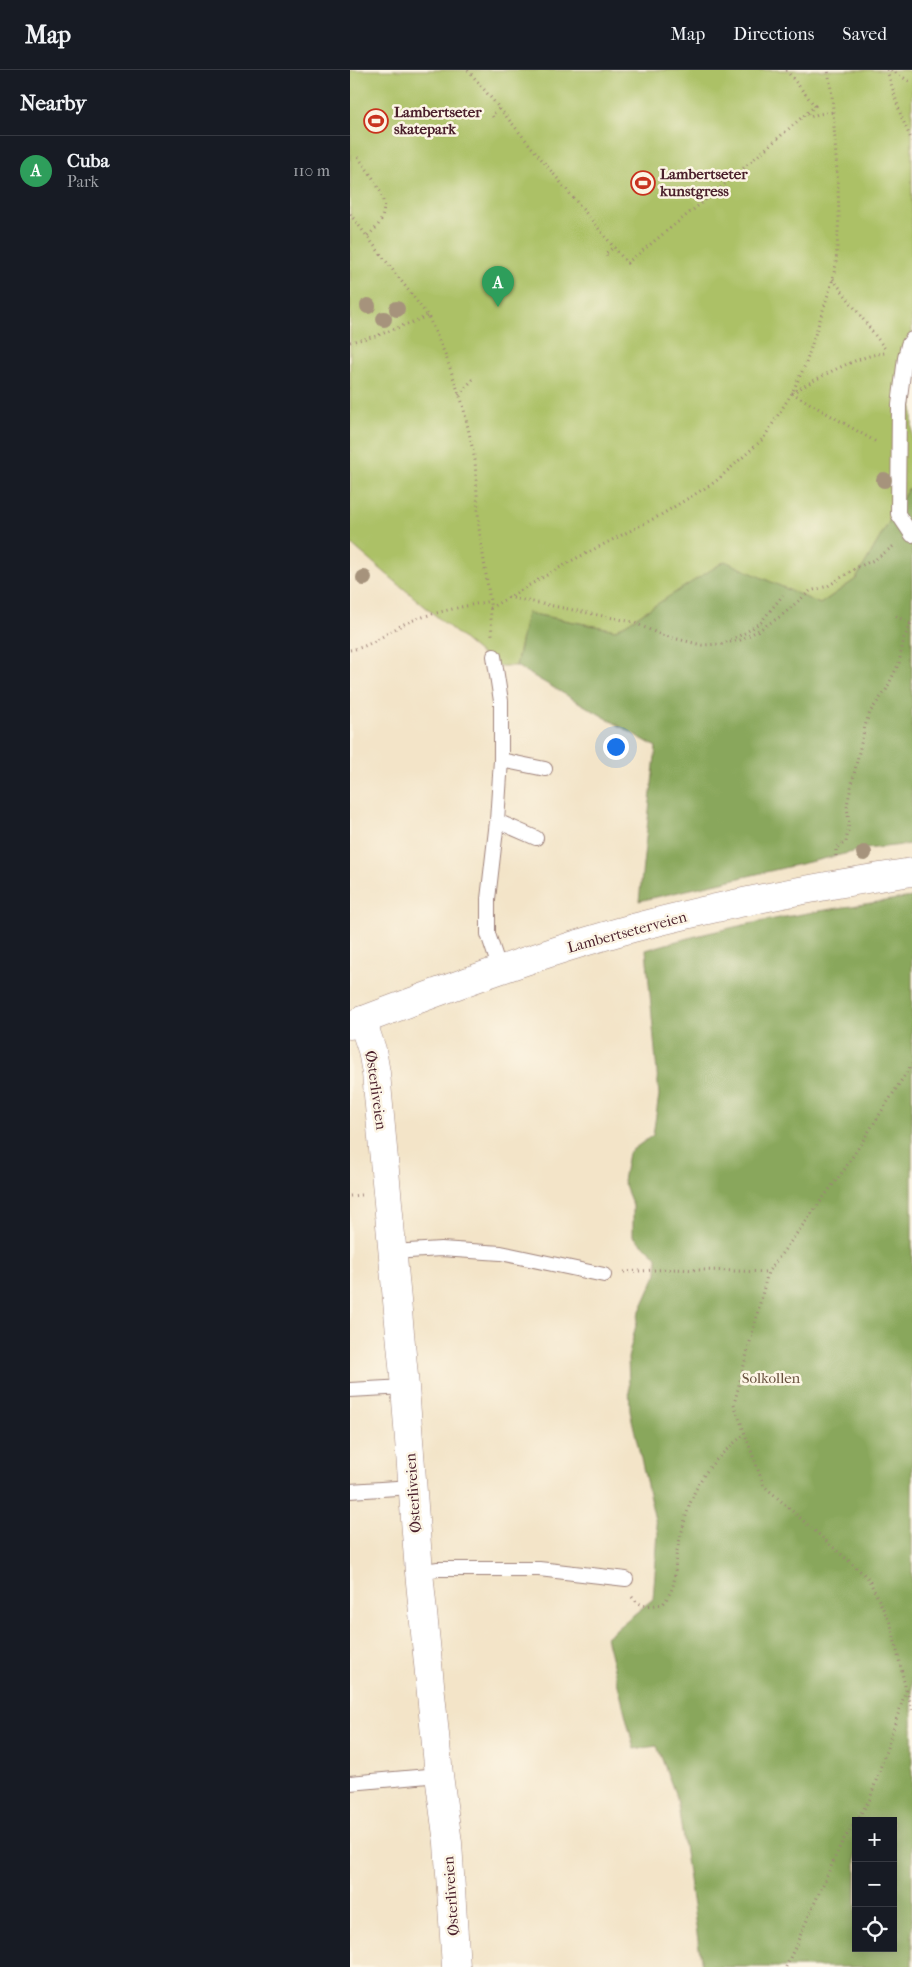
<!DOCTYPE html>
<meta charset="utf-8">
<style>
:root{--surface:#171b24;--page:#20242c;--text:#f1f3f6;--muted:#9ea1a6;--line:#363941;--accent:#2563eb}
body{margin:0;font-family:"IM FELL French Canon",serif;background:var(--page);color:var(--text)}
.controls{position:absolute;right:15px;bottom:15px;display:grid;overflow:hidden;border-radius:0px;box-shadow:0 2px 12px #0003}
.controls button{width:45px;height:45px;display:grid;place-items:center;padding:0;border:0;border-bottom:1px solid var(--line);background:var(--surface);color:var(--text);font:25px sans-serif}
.you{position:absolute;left:265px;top:676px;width:18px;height:18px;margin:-12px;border:4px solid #fff;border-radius:50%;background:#1a73e8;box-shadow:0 0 0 8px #1a73e833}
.badge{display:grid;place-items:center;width:32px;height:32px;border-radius:50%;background:var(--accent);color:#fff;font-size:16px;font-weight:700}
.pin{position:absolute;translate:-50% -41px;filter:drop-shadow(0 1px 2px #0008)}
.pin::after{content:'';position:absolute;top:26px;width:18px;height:15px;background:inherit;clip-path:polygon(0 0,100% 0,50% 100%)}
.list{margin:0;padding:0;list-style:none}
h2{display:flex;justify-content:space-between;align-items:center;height:65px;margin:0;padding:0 20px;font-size:21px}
h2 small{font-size:16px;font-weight:400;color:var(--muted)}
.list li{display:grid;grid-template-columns:32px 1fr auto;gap:15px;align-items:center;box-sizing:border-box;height:70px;padding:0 20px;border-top:1px solid var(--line)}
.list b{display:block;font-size:19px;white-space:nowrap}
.list p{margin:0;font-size:16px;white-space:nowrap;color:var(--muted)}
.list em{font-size:16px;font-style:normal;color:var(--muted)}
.icon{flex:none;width:28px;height:28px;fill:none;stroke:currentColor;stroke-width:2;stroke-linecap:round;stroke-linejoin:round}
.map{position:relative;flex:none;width:562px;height:1897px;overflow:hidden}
header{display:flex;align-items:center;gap:30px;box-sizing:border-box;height:70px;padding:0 25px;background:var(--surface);border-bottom:1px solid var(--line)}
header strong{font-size:24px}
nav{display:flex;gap:28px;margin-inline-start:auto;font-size:18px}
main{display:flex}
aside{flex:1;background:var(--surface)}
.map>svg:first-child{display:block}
</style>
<header>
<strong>Map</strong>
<nav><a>Map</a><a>Directions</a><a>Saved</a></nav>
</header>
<main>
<aside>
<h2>Nearby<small></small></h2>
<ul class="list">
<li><span class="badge" style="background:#2e9e5b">A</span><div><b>Cuba</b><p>Park</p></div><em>110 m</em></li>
</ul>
</aside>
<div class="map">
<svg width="562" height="1897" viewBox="0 0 562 1897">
<rect width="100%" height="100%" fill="#fcf5e5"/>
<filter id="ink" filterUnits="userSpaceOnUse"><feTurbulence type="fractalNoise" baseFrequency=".02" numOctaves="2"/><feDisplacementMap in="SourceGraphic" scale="10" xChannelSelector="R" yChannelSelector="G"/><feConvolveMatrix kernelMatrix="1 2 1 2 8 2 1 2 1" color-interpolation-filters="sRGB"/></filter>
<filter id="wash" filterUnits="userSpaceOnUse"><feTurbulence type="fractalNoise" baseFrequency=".0096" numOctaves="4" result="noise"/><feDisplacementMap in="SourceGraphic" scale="20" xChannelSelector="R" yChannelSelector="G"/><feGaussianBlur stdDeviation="1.12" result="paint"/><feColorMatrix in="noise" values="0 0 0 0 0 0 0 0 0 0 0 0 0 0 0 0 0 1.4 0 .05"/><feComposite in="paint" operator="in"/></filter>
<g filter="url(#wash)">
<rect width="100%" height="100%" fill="#f3e4c8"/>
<path fill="#acc166" stroke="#7b7048" d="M0,0H557L560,2V0H562V419H558L506,509L470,534L375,492L266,560L177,543L166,596H145L0,473Z"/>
<path fill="#89a75b" stroke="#6a6343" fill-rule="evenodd" d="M558,419H562V774L516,779L289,831L306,677L166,596L177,543L266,560L375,491L470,534L506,509Z
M562,827V1897H352L327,1729L307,1676L284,1679L256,1567L303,1529L308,1463L280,1341L278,1288L289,1243L307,1203V1187L283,1166V1136L273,1111L278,1083L303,1065L309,1025L296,880C383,853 473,840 562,827ZM506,1751H543V1878H506Z"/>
</g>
<g filter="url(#ink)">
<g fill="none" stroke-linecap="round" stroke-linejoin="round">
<g stroke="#9e827a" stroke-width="16">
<path id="lane" d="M562,269L558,275L555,288L549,335L548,444L562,465
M144,586L151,631V690L147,751L138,829V864L150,900
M151,690L195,699
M147,751L186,768
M42,1182L91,1179L151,1183L254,1205
M0,1320L55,1317
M0,1421L62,1417
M69,1502L88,1499H189L276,1509
M0,1713L89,1705"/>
</g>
<g stroke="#9e827a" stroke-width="29">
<path id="street" d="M12,950L22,980L26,1003L55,1317L69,1502L89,1705L98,1773L106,1897"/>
</g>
<g stroke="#9e827a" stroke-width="29">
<path id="secondary" d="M0,955C93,920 187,884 283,858C375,834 468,816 562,802"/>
</g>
<path stroke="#9e827a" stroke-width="3" stroke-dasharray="1 4" stroke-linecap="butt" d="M118,0L277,193L374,115L465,36L436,0
M537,0L551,46L562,71
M541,0L562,13
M458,44L460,47L468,44L484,42
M143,47L142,45L150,38
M8,87C27,113 50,141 17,166
M0,144L78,246L95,284L113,335L125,390L129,458L140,531L142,565
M257,186L255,184L264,177
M483,209L536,280
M0,272L26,266L78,246
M442,323L528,373
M442,323C466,309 508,285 535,283
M109,325L123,309
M158,527L283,552L311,565L352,575L372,574L395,563L411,552L433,525
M140,538L221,491L309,446L365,412L413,369L442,323L456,293L482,212L486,194L489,146L488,118L482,25L478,0
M546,546L561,554
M380,572L390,570L409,560L431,546L460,521L478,516L506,498L526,489L545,475
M0,580C21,577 37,562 56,553C83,542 112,537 140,531
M486,786V778L496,772L499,754L497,735L515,656L520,642L536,620L549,593L554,568L562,552
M0,1126L11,1125
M274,1202L320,1199L418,1202
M282,1527C290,1538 301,1536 313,1534C327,1515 324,1509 326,1487C327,1477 331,1467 333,1457C345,1410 358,1394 395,1364
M557,1620L562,1640
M506,1751L520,1729L556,1620L541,1555L518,1508L414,1416L384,1334L418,1202L494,1100L562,994
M436,1897L492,1772L506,1751"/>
<use href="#lane" stroke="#fff" stroke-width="14"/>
<use href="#street" stroke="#fff" stroke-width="28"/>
<use href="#secondary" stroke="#fff" stroke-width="28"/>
</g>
<g fill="#a6937c">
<circle cx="18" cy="236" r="8"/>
<circle cx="47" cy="239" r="8"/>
<circle cx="34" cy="249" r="8"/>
<circle cx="534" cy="410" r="8"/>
<circle cx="14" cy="508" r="8"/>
<circle cx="514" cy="783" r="8"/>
</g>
</g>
<defs>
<g id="stadium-ring" transform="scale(1.25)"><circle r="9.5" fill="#fcf5e5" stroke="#c8321e" stroke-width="1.5"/><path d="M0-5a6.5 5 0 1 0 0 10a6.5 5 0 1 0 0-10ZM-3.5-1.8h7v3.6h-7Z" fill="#c8321e"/></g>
</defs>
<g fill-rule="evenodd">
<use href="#stadium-ring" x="26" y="51"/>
<use href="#stadium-ring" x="293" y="113"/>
</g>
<g text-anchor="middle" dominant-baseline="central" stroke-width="5" stroke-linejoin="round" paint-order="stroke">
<g font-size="15" font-weight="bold" fill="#4a1f2b" stroke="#fcf5e5" text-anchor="start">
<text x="44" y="42">Lambertseter<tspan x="44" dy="17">skatepark</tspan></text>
<text x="310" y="104">Lambertseter<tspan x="310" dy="17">kunstgress</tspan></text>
</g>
<g font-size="15" fill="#4a1f2b" stroke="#fcf5e5">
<text transform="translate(277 862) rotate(-15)">Lambertseterveien</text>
<text transform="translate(26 1020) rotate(82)">Østerliveien</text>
<text transform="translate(63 1423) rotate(-94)">Østerliveien</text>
<text transform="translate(101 1826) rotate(-94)">Østerliveien</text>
</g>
<g font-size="15" fill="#67503d" stroke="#fcf5e5">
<text x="421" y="1308">Solkollen</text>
</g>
</g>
</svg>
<div class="controls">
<button>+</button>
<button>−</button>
<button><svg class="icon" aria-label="locate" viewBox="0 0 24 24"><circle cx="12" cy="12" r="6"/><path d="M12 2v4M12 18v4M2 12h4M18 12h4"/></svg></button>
</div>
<div class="you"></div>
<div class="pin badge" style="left:148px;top:237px;background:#2e9e5b">A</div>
</div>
</main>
